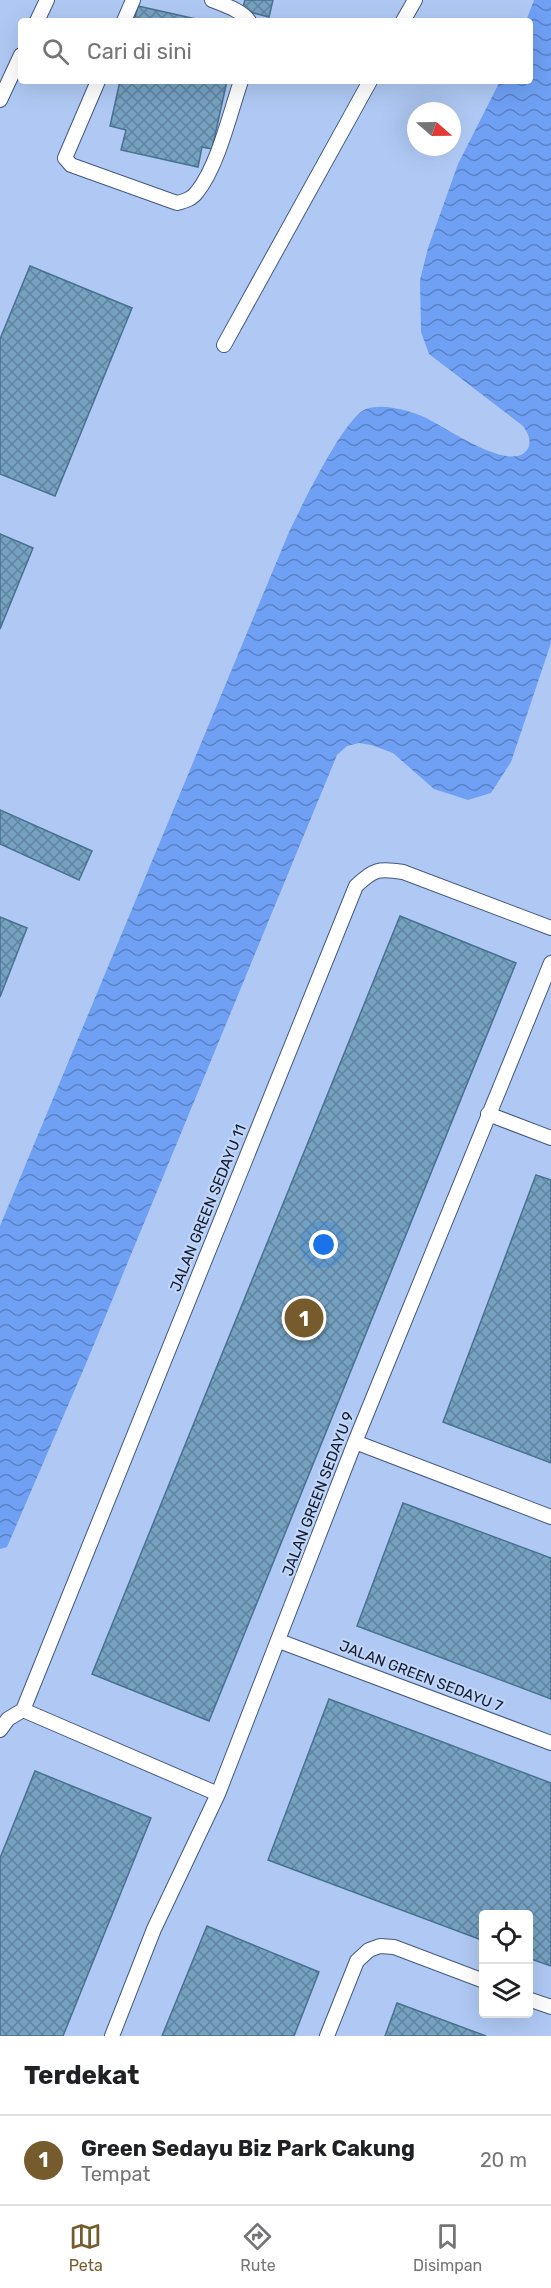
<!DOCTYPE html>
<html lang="id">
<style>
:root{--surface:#fff;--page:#f2f2f2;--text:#202124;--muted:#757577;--line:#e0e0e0;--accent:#765c2d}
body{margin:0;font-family:Rubik,sans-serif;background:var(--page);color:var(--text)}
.controls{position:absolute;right:18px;bottom:18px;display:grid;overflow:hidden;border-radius:6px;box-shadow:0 6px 24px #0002}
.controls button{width:54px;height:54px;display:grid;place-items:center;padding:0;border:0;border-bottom:2px solid var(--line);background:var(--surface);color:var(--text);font:30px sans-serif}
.compass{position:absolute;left:407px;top:102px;width:54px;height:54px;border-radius:50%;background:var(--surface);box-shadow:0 6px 24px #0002;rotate:110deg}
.you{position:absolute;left:324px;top:1245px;width:21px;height:21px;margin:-15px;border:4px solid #fff;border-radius:50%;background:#1a73e8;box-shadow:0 0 0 9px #1a73e833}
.badge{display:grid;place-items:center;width:39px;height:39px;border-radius:50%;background:var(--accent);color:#fff;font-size:20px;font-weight:700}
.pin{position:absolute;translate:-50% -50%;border:3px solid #fff;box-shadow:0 2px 6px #0006}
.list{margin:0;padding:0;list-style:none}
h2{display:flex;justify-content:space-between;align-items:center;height:78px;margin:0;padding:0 24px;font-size:26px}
h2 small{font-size:20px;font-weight:400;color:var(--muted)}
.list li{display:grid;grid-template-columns:39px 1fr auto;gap:18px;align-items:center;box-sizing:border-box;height:90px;padding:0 24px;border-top:2px solid var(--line)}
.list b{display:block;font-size:22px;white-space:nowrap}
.list p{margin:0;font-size:20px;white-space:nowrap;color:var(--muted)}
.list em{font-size:20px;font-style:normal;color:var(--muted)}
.icon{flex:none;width:33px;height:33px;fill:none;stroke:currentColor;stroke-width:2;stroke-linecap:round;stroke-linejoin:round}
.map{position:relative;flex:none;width:551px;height:2036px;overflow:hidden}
.search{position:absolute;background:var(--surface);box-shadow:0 6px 24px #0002;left:18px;right:18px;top:18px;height:66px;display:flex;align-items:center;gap:15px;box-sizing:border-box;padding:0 21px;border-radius:6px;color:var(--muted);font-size:22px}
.sheet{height:168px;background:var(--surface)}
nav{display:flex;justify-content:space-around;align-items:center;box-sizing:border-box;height:84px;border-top:2px solid var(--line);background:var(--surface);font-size:16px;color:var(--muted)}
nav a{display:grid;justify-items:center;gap:3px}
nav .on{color:var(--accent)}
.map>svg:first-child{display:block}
</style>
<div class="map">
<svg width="551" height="2036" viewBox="0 0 551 2036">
<defs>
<pattern id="water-waves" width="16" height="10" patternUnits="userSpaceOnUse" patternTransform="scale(1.5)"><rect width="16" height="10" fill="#6fa0f4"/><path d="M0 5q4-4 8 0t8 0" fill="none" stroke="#5a82c6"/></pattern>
<pattern id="building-cross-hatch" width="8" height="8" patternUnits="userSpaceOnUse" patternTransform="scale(1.5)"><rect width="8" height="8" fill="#76a2c2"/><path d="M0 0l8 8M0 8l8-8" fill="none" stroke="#60839e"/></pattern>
</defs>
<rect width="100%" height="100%" fill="#afc9f4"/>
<path fill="url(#water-waves)" d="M534,0H551V643L511,762L491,793L468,800L434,789L393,753L371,745L359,743L347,746L337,755L85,1366L7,1547L0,1549V1226L289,532C301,508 344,417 366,409C383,403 408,410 424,417C441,424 517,479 529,446C531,438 527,432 523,426L429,354L421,332L420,280L428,248L458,164L500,81H530V21H526Z"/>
<path fill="url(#building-cross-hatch)" stroke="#487290" stroke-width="1.5" d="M245,0H273L269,17L242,10Z
M138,6L205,21H134Z
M120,81H227L212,149L202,147L198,167L121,150L126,130L110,126Z
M30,266L132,308L55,496L0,474V339Z
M0,534L33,548L0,629Z
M0,810L92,851L79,880L0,844Z
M400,916L516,963L209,1721L92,1674Z
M0,917L27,928L0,997Z
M536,1175L551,1180V1463L443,1422Z
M403,1503L551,1558V1699L357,1626Z
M329,1699L551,1783V1966L528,1958V1914H484V1941L268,1860Z
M35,1771L151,1818L63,2036H0V1858Z
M207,1926L319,1972L294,2036H162Z
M397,2003L486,2036H385Z"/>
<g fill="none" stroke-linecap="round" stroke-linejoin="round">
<g stroke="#43597f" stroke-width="16">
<path id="lane" d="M212,0C224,5 241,10 249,21
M37,21L47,0
M124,21L133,0
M403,21L415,0
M98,81L65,158L71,165L177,203C185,201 192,199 197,192C218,166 230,113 241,81
M0,100L21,55
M224,345L370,81
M488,1114L551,1138
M355,1442L551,1517
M279,1641L551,1743
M23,1710L218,1794
M0,1730L8,1719L23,1710L356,886C374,869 379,868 403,872L551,928
M528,1999L551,2007
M112,2036L154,1929L218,1794L355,1442L551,963
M327,2036L357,1961L369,1950L380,1946L394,1947L484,1981"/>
</g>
<use href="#lane" stroke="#fff" stroke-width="14"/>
</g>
<g text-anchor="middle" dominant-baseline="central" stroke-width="4.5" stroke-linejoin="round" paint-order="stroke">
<g font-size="15" fill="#131c2c" stroke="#c1d6f9">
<text transform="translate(208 1208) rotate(-68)">JALAN GREEN SEDAYU 11</text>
<text transform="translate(318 1494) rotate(-69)">JALAN GREEN SEDAYU 9</text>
<text transform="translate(421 1676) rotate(21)">JALAN GREEN SEDAYU 7</text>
</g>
</g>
</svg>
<div class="controls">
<button><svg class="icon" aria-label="locate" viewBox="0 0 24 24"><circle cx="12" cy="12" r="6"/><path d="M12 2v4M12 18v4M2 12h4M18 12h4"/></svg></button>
<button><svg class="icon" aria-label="layers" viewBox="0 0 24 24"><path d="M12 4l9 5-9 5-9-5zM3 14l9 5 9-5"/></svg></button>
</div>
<svg class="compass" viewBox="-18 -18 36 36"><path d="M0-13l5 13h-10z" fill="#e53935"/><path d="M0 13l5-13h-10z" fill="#757577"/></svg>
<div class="you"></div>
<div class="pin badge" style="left:304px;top:1318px">1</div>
<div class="search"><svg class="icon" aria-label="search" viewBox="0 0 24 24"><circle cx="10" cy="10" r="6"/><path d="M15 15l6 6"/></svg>Cari di sini</div>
</div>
<section class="sheet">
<h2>Terdekat<small></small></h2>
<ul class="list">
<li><span class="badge">1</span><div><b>Green Sedayu Biz Park Cakung</b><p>Tempat</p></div><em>20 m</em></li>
</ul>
</section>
<nav>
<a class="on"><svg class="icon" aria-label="map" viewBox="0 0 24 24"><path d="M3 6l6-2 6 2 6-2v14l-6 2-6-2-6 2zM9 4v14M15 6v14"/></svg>Peta</a>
<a><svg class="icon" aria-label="directions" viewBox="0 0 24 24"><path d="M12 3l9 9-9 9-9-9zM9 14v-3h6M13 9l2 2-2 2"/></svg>Rute</a>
<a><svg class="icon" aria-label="saved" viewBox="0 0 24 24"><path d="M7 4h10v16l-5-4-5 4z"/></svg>Disimpan</a>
</nav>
